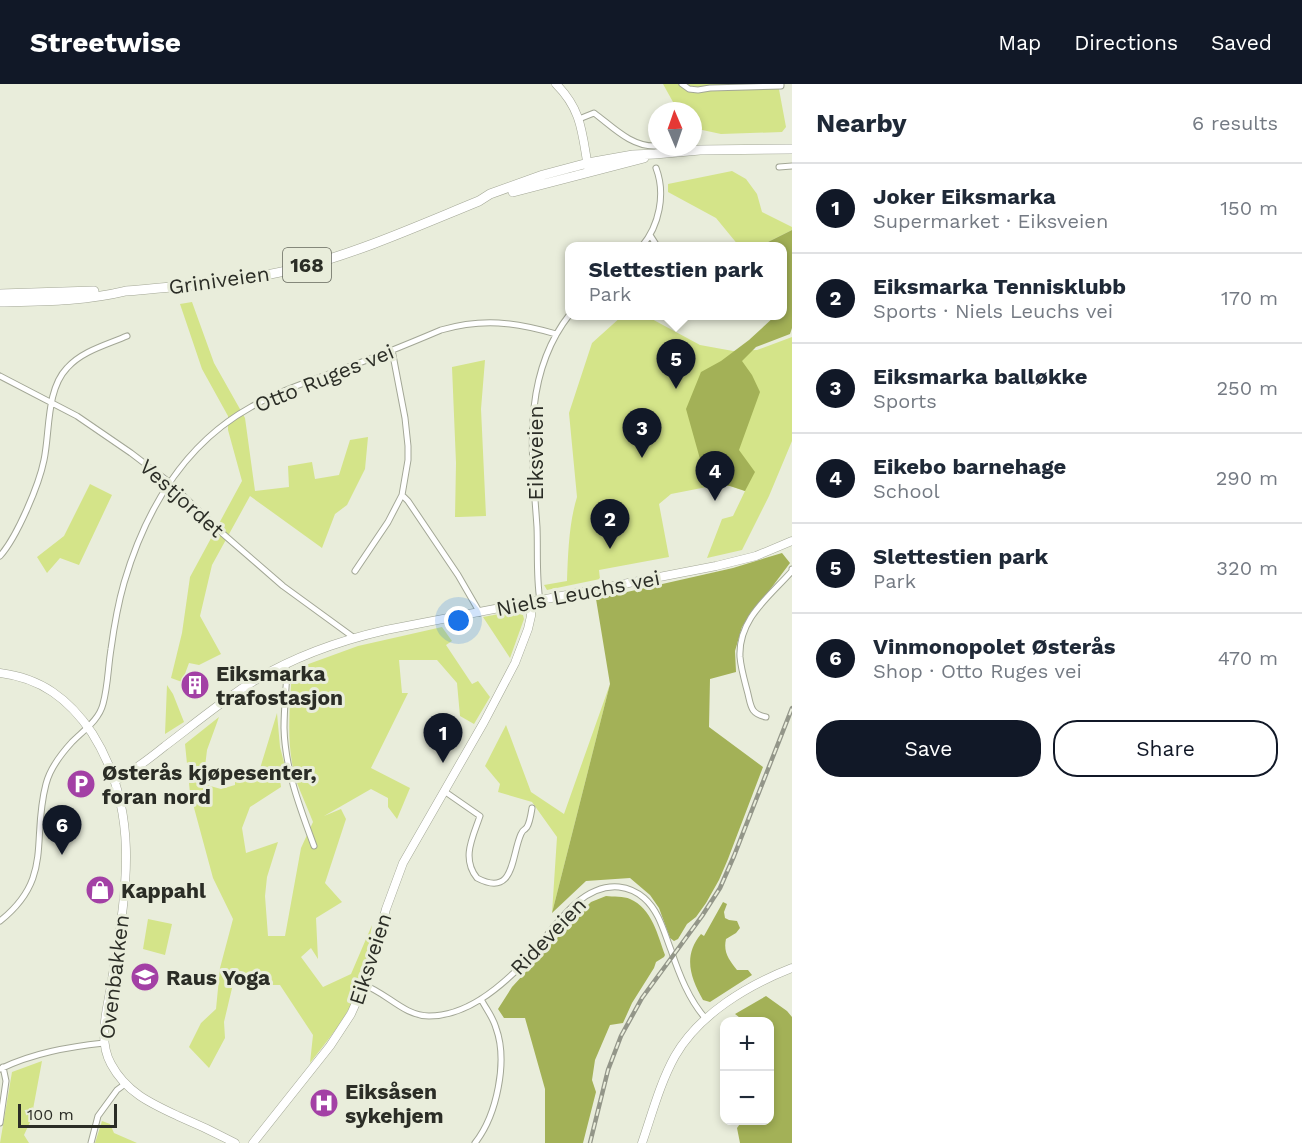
<!DOCTYPE html>
<meta charset="utf-8">
<style>
:root{--surface:#fff;--page:#f2f2f3;--text:#1f2937;--muted:#747a83;--line:#e0e1e3;--accent:#111827}
body{margin:0;font-family:"Work Sans",sans-serif;background:var(--page);color:var(--text)}
.controls{position:absolute;right:18px;bottom:18px;display:grid;overflow:hidden;border-radius:12px;box-shadow:0 3px 9px #0003}
.controls button{width:54px;height:54px;display:grid;place-items:center;padding:0;border:0;border-bottom:2px solid var(--line);background:var(--surface);color:var(--text);font:30px sans-serif}
.compass{position:absolute;left:648px;top:18px;width:54px;height:54px;border-radius:50%;background:var(--surface);box-shadow:0 3px 9px #0003;rotate:358deg}
.scale{position:absolute;left:18px;bottom:15px;width:99px;box-sizing:border-box;padding-left:6px;border:3px solid #2b2d26;border-top:0;font-size:16px;line-height:21px;white-space:nowrap;color:#2b2d26;-webkit-text-stroke:4px #e9eddb;paint-order:stroke}
.you{position:absolute;left:459px;top:537px;width:21px;height:21px;margin:-15px;border:4px solid #fff;border-radius:50%;background:#1a73e8;box-shadow:0 0 0 9px #1a73e833}
.badge{display:grid;place-items:center;width:39px;height:39px;border-radius:50%;background:var(--accent);color:#fff;font-size:20px;font-weight:700}
.pin{position:absolute;translate:-50% -50px;filter:drop-shadow(0 2px 3px #0008)}
.pin::after{content:'';position:absolute;top:32px;width:21px;height:18px;background:inherit;clip-path:polygon(0 0,100% 0,50% 100%)}
.popup{position:absolute;left:565px;top:158px;width:222px;height:78px;box-sizing:border-box;display:grid;place-content:center;border-radius:12px;background:var(--surface);filter:drop-shadow(0 2px 4px #0005);font-size:20px;white-space:nowrap;color:var(--muted)}
.popup b{font-size:22px;color:var(--text)}
.popup::after{content:'';position:absolute;left:50%;top:100%;margin-left:-12px;border:12px solid transparent;border-top-color:var(--surface)}
.list{margin:0;padding:0;list-style:none}
h2{display:flex;justify-content:space-between;align-items:center;height:78px;margin:0;padding:0 24px;font-size:26px}
h2 small{font-size:20px;font-weight:400;color:var(--muted)}
.list li{display:grid;grid-template-columns:39px 1fr auto;gap:18px;align-items:center;box-sizing:border-box;height:90px;padding:0 24px;border-top:2px solid var(--line)}
.list b{display:block;font-size:22px;white-space:nowrap}
.list p{margin:0;font-size:20px;white-space:nowrap;color:var(--muted)}
.list em{font-size:20px;font-style:normal;color:var(--muted)}
.actions{display:flex;gap:12px;padding:18px 24px}
.actions a{flex:1;padding:14px 0;border:2px solid var(--accent);border-radius:24px;text-align:center;font-size:21px;color:var(--accent)}
.actions .main{background:var(--accent);color:#fff}
.map{position:relative;flex:none;width:792px;height:1059px;overflow:hidden}
header{display:flex;align-items:center;gap:36px;box-sizing:border-box;height:84px;padding:0 30px;background:var(--accent);color:#fff}
header strong{font-size:28px}
nav{display:flex;gap:33px;margin-inline-start:auto;font-size:21px}
main{display:flex}
aside{flex:1;background:var(--surface)}
.map>svg:first-child{display:block}
</style>
<header>
<strong>Streetwise</strong>
<nav><a>Map</a><a>Directions</a><a>Saved</a></nav>
</header>
<main>
<div class="map">
<svg width="792" height="1059" viewBox="0 0 792 1059">
<rect width="100%" height="100%" fill="#e9eddb"/>
<path fill="#d4e489" d="M663,0H778L786,43L782,48L721,50L693,44V27H678Z
M732,87L746,95L757,110L762,128L792,143V146L760,162H739L716,134L668,108V100Z
M192,218L214,279L245,334L255,407L289,403L288,382L312,378L315,395L339,391L350,356L368,353L365,385L347,421L335,430L322,464L250,412L212,481L200,532L221,570L199,581L189,579L182,598L171,594L182,549L190,493L242,397L228,346V332L202,285L180,220Z
M622,232H650V234L700,261L733,267L757,266L792,253V357L769,412L742,466L707,474L722,435L733,432L745,407L730,402L717,401L671,410L659,420L669,473L599,486L600,495L547,506L544,501L567,497C568,469 569,439 577,413L569,329L592,259Z
M485,276L481,325L486,432L459,433H455L456,379L452,283Z
M90,400L112,411L79,481L60,474L47,489L37,473L64,452Z
M510,528L523,531L524,535L510,574L483,533Z
M442,543L452,557L446,561L472,600L478,597L490,613L474,640L460,632L457,599L437,576H399L402,609H408L371,684L410,704L397,735L388,723V714L371,705L324,732L341,725L346,735L325,799L342,818L316,834L318,875L311,864L301,873L323,903L351,890L372,841C369,857 367,875 363,891C354,925 331,952 310,979L313,951L280,901H265L253,888L233,900L224,938L225,954L209,984L189,963L201,939L216,925L220,884L233,835L213,794L190,709L185,660L219,633L207,666L203,700L221,705L235,701V685L258,691L277,629L280,663L286,686L279,688L281,703L250,723L242,744L246,769L278,758L267,793L265,812L268,852H285L301,764L313,738C308,725 302,712 297,699C285,662 290,623 292,586L358,562Z
M610,600L552,829L557,753L532,718L498,708L500,700L485,682L506,641L531,708L564,730Z
M167,601L173,610L184,638L165,650Z
M148,835L172,840L165,871L143,865Z
M42,977L31,1036L24,1051L29,1059H0L12,988Z
M102,1037L110,1040L114,1049L137,1059H95Z"/>
<path fill="#a3b157" d="M792,146V244L790,250L756,263L742,277L752,291L760,308L739,366L755,388L745,407L730,402L717,401V382L700,375L686,325L701,288L721,277L749,256L775,232H783V162H760Z
M782,469L790,479L742,543L735,567L736,588L710,595L709,643L763,683L728,775L719,796L706,819L696,833L687,840L678,855L674,857L670,854L659,824L650,811L630,794L586,797L552,829L610,600L596,515L733,484Z
M606,812C613,813 624,812 630,815C652,824 658,852 665,871L664,873L656,878L654,884L632,919L623,939L610,941L595,976L592,996L596,1008L583,1059H545V1005L525,934H504L498,925L512,903L582,827L591,818Z
M723,818L727,820L724,828L725,834L729,836L737,837L740,844L736,849L726,855C723,868 729,876 737,886H748L752,891L710,918L703,916C690,893 683,872 701,850L704,852Z
M766,912L787,927L792,933V1059H740L737,1044L742,1037L770,1036V938L744,937L735,930Z"/>
<g fill="none" stroke-linecap="round" stroke-linejoin="round">
<g stroke="#a3a796" stroke-width="7">
<path id="street" d="M682,0L689,5L698,6L710,4L781,2V0
M579,35L594,29C613,43 631,63 656,62
M779,83L792,82
M650,151L657,162
M642,162C659,142 666,110 656,84
M392,266L405,334L408,362V376L402,411L408,417L458,491L480,529
M0,292L77,332L131,369L169,398L222,449L283,502L353,553
M0,472C17,453 39,401 44,376C50,348 46,306 67,284C82,267 106,261 127,252
M355,487L388,438L402,411
M540,517C536,492 538,467 537,443C532,370 521,292 570,230
M285,580L287,588C286,607 284,626 284,644C285,685 300,724 314,762
M766,633C751,630 751,623 748,610C745,598 741,585 740,573C738,535 769,513 792,487V485
M444,707L480,732C473,753 461,774 477,794C515,814 511,772 521,750C524,744 523,748 527,743C530,738 531,730 532,724
M0,837C54,794 31,756 46,700C50,684 61,670 72,658C84,646 99,636 103,620C108,602 108,583 111,565C114,543 118,520 124,499C145,427 184,360 251,323C279,307 310,297 340,286C374,274 408,260 441,246C483,234 514,238 556,250
M364,901C387,909 404,932 429,932C466,932 498,905 523,880C549,853 577,799 619,803C628,804 637,808 644,814C659,827 664,848 671,866C679,890 689,916 706,935
M0,985C33,969 68,963 104,959
M0,1039L6,997L3,983
M91,1059L98,1032L117,1006L125,1000
M475,1059C497,1031 508,977 496,944C493,933 486,925 481,915"/>
</g>
<g stroke="#a3a796" stroke-width="9">
<path id="secondary" d="M556,0C582,26 582,49 588,83
M0,589C41,594 69,615 92,649C142,728 126,809 112,896C108,923 97,955 111,980C126,1008 150,1019 178,1032C197,1040 216,1049 235,1059
M115,697C133,687 149,675 165,662C185,647 206,630 227,615C274,580 329,559 386,546L716,482L756,472L792,457
M253,1059L330,962L351,930L367,894L386,825L403,779L484,638L515,579L528,545L531,532V518
M642,1059C652,1030 660,999 675,972C699,930 748,901 792,884"/>
</g>
<g stroke="#a3a796" stroke-width="10">
<path id="primary" d="M513,108L644,74
M0,210L94,207
M0,218C42,217 85,217 126,207C183,202 243,198 298,184C360,168 420,141 479,117L490,110L543,91L588,79L633,71L655,70L700,66L792,65"/>
</g>
<use href="#street" stroke="#fff" stroke-width="5"/>
<use href="#secondary" stroke="#fff" stroke-width="8"/>
<use href="#primary" stroke="#fff" stroke-width="9"/>
<g stroke="#939689" stroke-width="4.5">
<path id="rail" d="M590,1059L608,986L621,952L642,914L702,832L720,804L734,772L792,624"/>
</g>
<use href="#rail" stroke="#e9eddb" stroke-width="2" stroke-dasharray="7" stroke-linecap="butt"/>
</g>
<defs>
<g id="building-disc" transform="scale(1.5)"><circle r="9.5" fill="#a340a5" stroke="#e9eddb"/><path d="M-4-6H4V6H1V3H-1V6H-4ZM-2.5-4.3h1.7v1.8h-1.7ZM.8-4.3h1.7v1.8H.8ZM-2.5-1h1.7V.8h-1.7ZM.8-1h1.7V.8H.8Z" fill="#fff"/></g>
<g id="parking-disc" transform="scale(1.5)"><circle r="9.5" fill="#a340a5" stroke="#e9eddb"/><path d="M-3.5-5.5H1a3.5 3.5 0 0 1 0 7H-1V5.5H-3.5ZM-1-3.4V-.6H.8a1.4 1.4 0 0 0 0-2.8Z" fill="#fff"/></g>
<g id="shop-disc" transform="scale(1.5)"><circle r="9.5" fill="#a340a5" stroke="#e9eddb"/><path d="M-5-2.5h2.3a2.7 3.5 0 0 1 5.4 0H5L5.5 6h-11ZM-1.5-2.5h3a1.5 2.3 0 0 0-3 0Z" fill="#fff"/></g>
<g id="school-disc" transform="scale(1.5)"><circle r="9.5" fill="#a340a5" stroke="#e9eddb"/><path d="M0-5L7-2L0 1L-7-2ZM-4 1L0 2.5L4 1V4Q0 6-4 4Z" fill="#fff"/></g>
<g id="hospital-disc" transform="scale(1.5)"><circle r="9.5" fill="#a340a5" stroke="#e9eddb"/><path d="M-5-5h3v3.5h4V-5h3V5h-3V1.5h-4V5h-3Z" fill="#fff"/></g>
</defs>
<g fill-rule="evenodd">
<use href="#building-disc" x="195" y="601"/>
<use href="#parking-disc" x="81" y="700"/>
<use href="#shop-disc" x="100" y="806"/>
<use href="#school-disc" x="145" y="893"/>
<use href="#hospital-disc" x="324" y="1019"/>
</g>
<g text-anchor="middle" dominant-baseline="central" stroke-width="6" stroke-linejoin="round" paint-order="stroke">
<rect fill="#e9eddb" stroke="#64675c" stroke-width="1.5" x="283" y="164" width="48" height="34" rx="4.5"/>
<g font-size="20" font-weight="bold" fill="#2b2d26">
<text x="307" y="181">168</text>
</g>
<g font-size="21" fill="#2b2d26" stroke="#e9eddb">
<text transform="translate(219 196) rotate(-8)">Griniveien</text>
<text transform="translate(324 294) rotate(-22)">Otto Ruges vei</text>
<text transform="translate(535 369) rotate(-90)">Eiksveien</text>
<text transform="translate(182 414) rotate(42)">Vestjordet</text>
<text transform="translate(578 509) rotate(-11)">Niels Leuchs vei</text>
<text transform="translate(548 852) rotate(-46)">Rideveien</text>
<text transform="translate(370 875) rotate(-72)">Eiksveien</text>
<text transform="translate(114 893) rotate(-83)">Ovenbakken</text>
</g>
<g font-size="21" font-weight="bold" fill="#2b2d26" stroke="#e9eddb" text-anchor="start">
<text x="216" y="589">Eiksmarka<tspan x="216" dy="24">trafostasjon</tspan></text>
<text x="102" y="688">Østerås kjøpesenter,<tspan x="102" dy="24">foran nord</tspan></text>
<text x="121" y="806">Kappahl</text>
<text x="166" y="893">Raus Yoga</text>
<text x="345" y="1007">Eiksåsen<tspan x="345" dy="24">sykehjem</tspan></text>
</g>
</g>
</svg>
<div class="controls">
<button>+</button>
<button>−</button>
</div>
<svg class="compass" viewBox="-18 -18 36 36"><path d="M0-13l5 13h-10z" fill="#e53935"/><path d="M0 13l5-13h-10z" fill="#747a83"/></svg>
<div class="scale">100 m</div>
<div class="you"></div>
<div class="pin badge" style="left:443px;top:679px">1</div>
<div class="pin badge" style="left:610px;top:465px">2</div>
<div class="pin badge" style="left:642px;top:374px">3</div>
<div class="pin badge" style="left:715px;top:417px">4</div>
<div class="pin badge" style="left:676px;top:305px">5</div>
<div class="popup"><b>Slettestien park</b>Park</div>
<div class="pin badge" style="left:62px;top:771px">6</div>
</div>
<aside>
<h2>Nearby<small>6 results</small></h2>
<ul class="list">
<li><span class="badge">1</span><div><b>Joker Eiksmarka</b><p>Supermarket · Eiksveien</p></div><em>150 m</em></li>
<li><span class="badge">2</span><div><b>Eiksmarka Tennisklubb</b><p>Sports · Niels Leuchs vei</p></div><em>170 m</em></li>
<li><span class="badge">3</span><div><b>Eiksmarka balløkke</b><p>Sports</p></div><em>250 m</em></li>
<li><span class="badge">4</span><div><b>Eikebo barnehage</b><p>School</p></div><em>290 m</em></li>
<li><span class="badge">5</span><div><b>Slettestien park</b><p>Park</p></div><em>320 m</em></li>
<li><span class="badge">6</span><div><b>Vinmonopolet Østerås</b><p>Shop · Otto Ruges vei</p></div><em>470 m</em></li>
</ul>
<div class="actions"><a class="main">Save</a><a>Share</a></div>
</aside>
</main>
